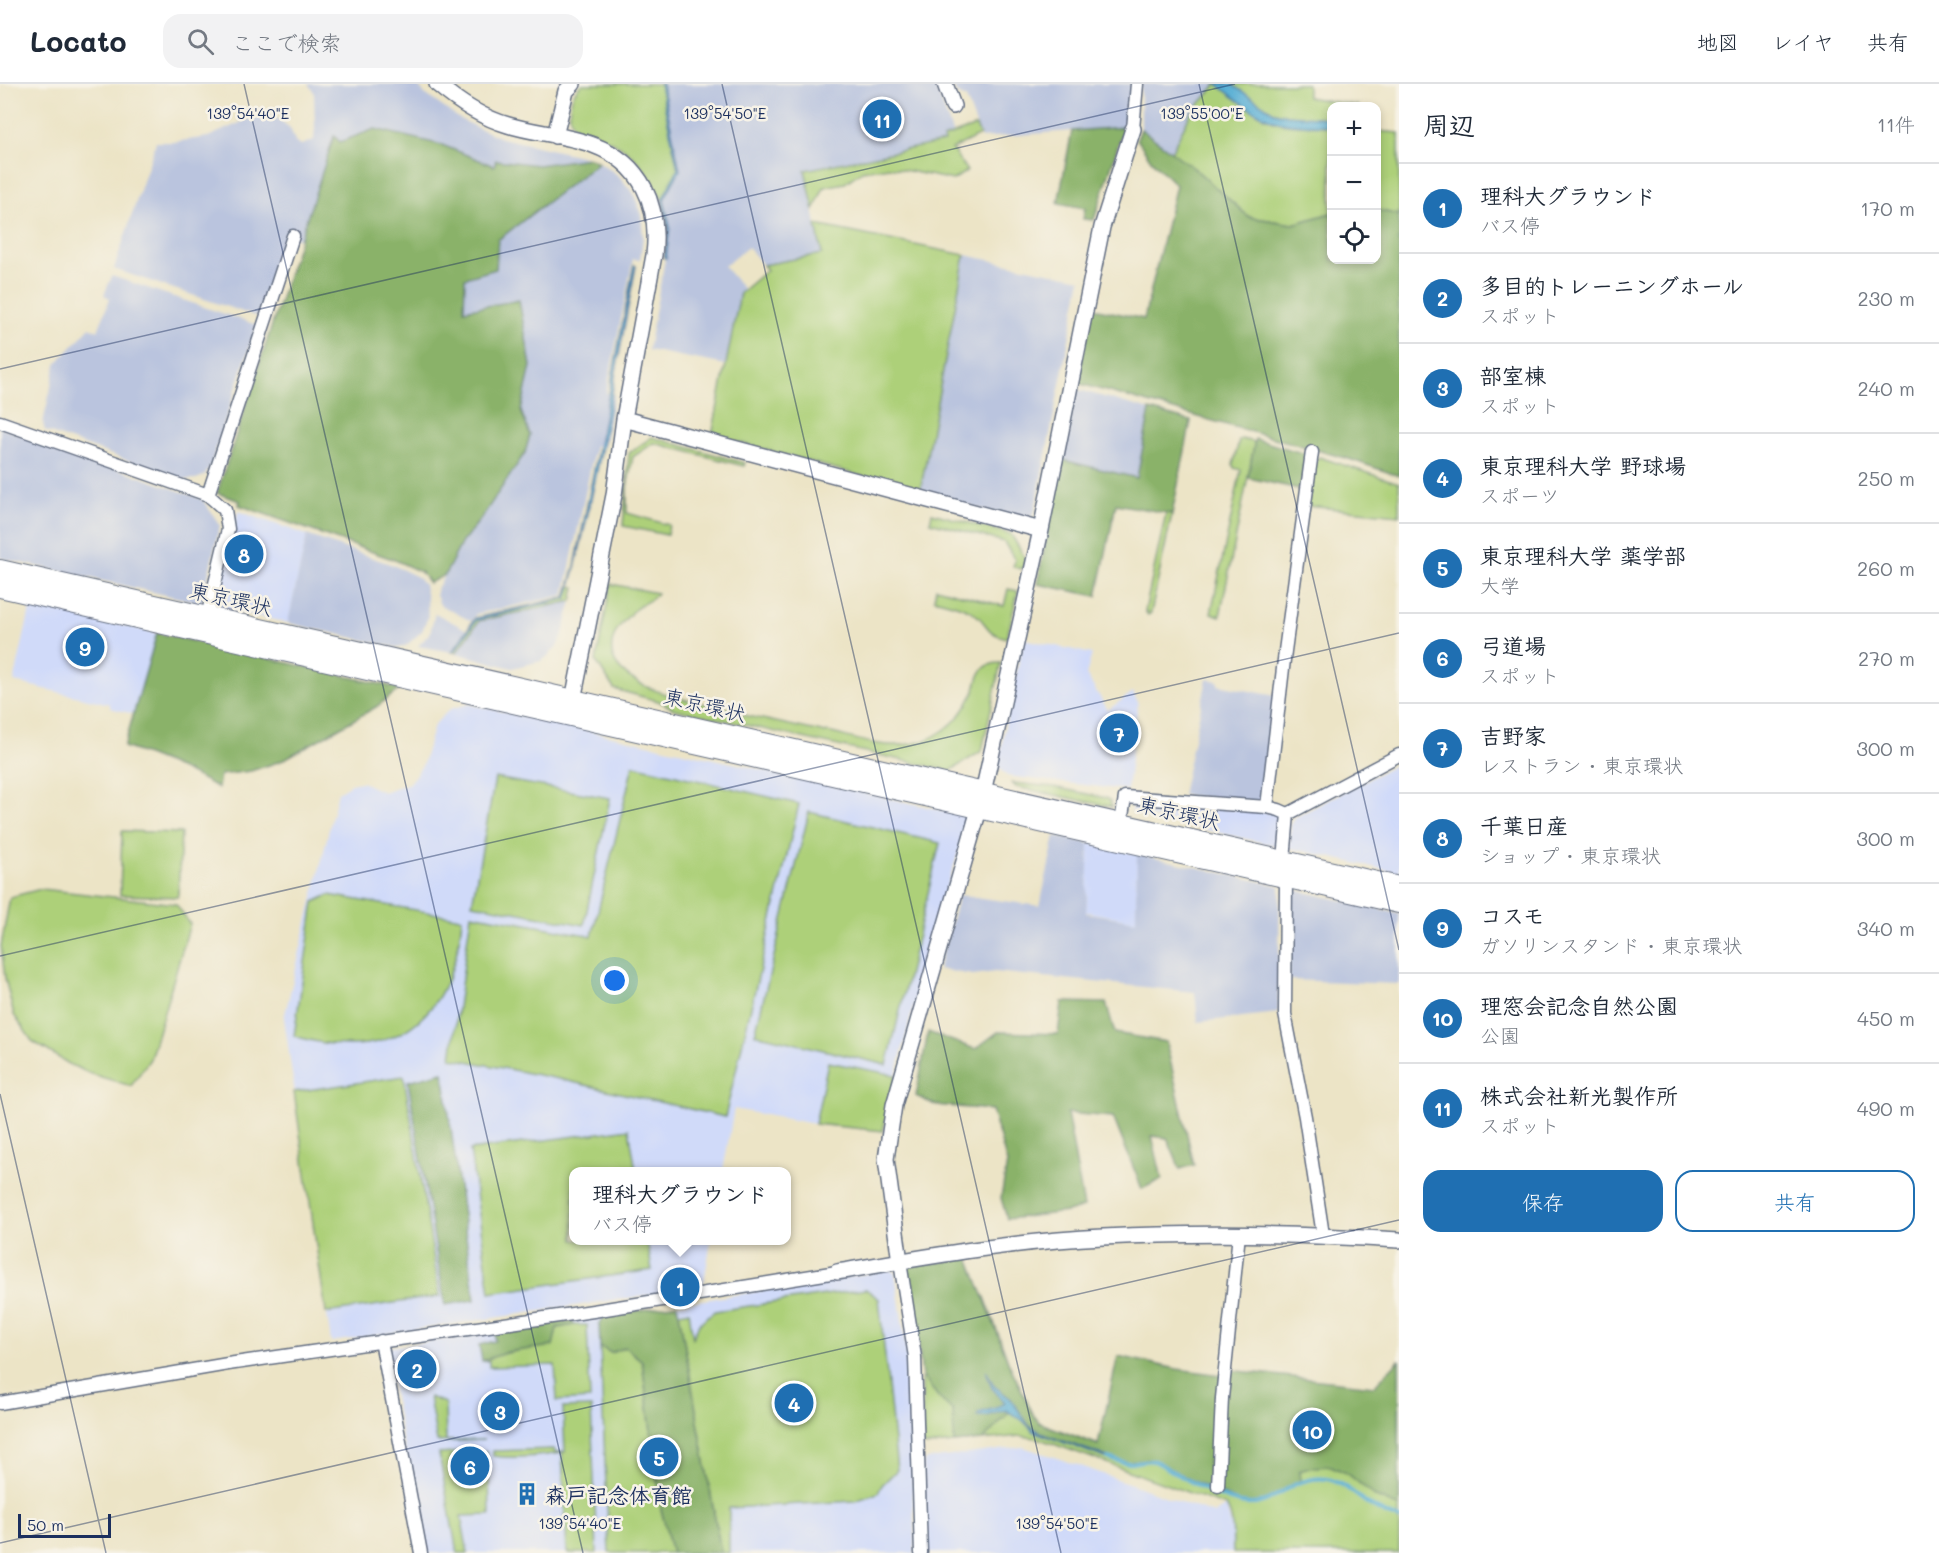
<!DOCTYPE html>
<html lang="ja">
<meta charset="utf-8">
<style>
:root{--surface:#fff;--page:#f2f2f3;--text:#1f2937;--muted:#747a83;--line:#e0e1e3;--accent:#1f6fb2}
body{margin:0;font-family:Mali,"Klee One",sans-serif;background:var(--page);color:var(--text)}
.controls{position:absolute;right:18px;top:18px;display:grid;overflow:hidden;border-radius:12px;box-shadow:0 3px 9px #0003}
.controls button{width:54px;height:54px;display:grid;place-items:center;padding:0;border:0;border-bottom:2px solid var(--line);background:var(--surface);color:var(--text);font:30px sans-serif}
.scale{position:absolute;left:18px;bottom:15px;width:93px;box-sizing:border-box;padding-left:6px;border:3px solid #1b2f5e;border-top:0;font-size:16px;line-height:21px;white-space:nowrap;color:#1b2f5e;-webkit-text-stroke:4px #f7f3e8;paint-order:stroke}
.you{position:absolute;left:615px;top:897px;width:21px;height:21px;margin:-15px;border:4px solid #fff;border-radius:50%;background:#1a73e8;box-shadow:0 0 0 9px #1a73e833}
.badge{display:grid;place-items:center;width:39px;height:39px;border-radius:50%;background:var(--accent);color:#fff;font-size:20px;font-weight:700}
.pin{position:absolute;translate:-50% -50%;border:3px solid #fff;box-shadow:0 2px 6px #0006}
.popup{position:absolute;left:569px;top:1083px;width:222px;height:78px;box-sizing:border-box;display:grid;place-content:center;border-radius:12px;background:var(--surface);filter:drop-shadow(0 2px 4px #0005);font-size:20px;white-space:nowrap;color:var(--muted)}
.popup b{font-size:22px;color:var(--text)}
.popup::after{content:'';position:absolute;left:50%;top:100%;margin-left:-12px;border:12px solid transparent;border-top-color:var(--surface)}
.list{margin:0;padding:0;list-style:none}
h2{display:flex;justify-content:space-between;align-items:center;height:78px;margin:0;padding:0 24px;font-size:26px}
h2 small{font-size:20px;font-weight:400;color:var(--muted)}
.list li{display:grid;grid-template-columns:39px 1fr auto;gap:18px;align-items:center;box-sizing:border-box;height:90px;padding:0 24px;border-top:2px solid var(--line)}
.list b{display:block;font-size:22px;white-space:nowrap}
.list p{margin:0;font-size:20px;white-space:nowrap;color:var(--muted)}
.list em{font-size:20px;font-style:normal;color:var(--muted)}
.actions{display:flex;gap:12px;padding:18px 24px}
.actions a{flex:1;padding:14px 0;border:2px solid var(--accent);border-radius:18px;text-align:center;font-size:21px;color:var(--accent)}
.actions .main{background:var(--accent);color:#fff}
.icon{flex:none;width:33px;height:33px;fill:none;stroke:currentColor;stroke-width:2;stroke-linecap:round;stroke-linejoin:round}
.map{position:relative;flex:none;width:1399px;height:1469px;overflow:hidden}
header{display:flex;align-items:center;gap:36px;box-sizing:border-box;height:84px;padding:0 30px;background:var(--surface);border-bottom:2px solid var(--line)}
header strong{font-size:28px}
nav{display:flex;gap:33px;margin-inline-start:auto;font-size:21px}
.search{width:420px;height:54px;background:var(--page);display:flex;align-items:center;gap:15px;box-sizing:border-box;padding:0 21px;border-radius:18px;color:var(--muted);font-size:22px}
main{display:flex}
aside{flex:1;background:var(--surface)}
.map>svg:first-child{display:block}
</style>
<header>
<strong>Locato</strong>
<div class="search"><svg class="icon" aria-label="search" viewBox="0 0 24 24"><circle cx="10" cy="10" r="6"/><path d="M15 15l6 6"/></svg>ここで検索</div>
<nav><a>地図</a><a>レイヤ</a><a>共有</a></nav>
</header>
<main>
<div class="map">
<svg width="1399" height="1469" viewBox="0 0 1399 1469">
<rect width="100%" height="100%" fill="#f7f3e8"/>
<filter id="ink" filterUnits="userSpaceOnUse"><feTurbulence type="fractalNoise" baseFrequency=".0167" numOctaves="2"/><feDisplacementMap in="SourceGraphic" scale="12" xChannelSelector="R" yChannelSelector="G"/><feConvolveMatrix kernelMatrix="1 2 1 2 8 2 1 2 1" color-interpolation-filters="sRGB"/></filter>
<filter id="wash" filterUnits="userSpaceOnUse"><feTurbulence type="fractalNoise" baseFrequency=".008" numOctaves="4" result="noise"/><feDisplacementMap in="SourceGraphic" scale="24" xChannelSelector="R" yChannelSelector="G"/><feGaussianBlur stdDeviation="1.35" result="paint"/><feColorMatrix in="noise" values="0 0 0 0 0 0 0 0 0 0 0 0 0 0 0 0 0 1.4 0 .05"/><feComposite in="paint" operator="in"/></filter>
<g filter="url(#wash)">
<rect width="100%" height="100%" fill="#ece4c6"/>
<path fill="#d0daf9" d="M238,427L307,451L288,539L217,523Z
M31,521L157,549L134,630L110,624V620L14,598Z
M1024,555L1092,570L1086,591L1108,626L1133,608L1138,620L1127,706L1007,692L998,682L1009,621Z
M469,620L963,731L968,740L941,820L924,881L896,991L828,979L815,1040L734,1025L723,1087L574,1088V1156L711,1157L703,1203L331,1258L284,934L338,708L351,700L362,698L383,708L410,699L423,680L434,641L450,625Z
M1399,679V789L1289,764L1291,740L1294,734Z
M1141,718L1276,729L1283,734L1281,763L1132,729V723Z
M1089,759L1137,770L1136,837L1086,828Z
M890,1186L895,1189L909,1282L915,1469H424L386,1270L391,1263L610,1231Z
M1023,1363L1078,1381L1214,1430L1226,1422L1232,1444L1233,1469H926L923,1380L925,1377L928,1375Z"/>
<path fill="#bac4de" d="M308,0H416L425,10L458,34L478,44L501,54L589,74L538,81L497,76L494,82L442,61L375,45L340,58L335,53L300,155L286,150L260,231L255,232L114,185L156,58H174L208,53L264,28L281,37L290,44L296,59L302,61L314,56L315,44L314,8Z
M662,0H935L953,51L944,54V58L805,86L822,170L763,181L748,163L724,182L744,206L740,209L726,281L648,266L669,154V134L664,117L680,86Z
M953,0H1133L1124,43L981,54L966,14L956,9Z
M1141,0H1217L1191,29L1171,68L1141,45Z
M599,78L619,92L633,109L641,128L643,153L640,176L633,175L606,309L614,311L604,363L595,362L564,511L476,530L471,537L440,521L436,511L437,505L462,458L480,436L525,369L530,351L521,327L531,282L519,217L464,226L465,193L496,185L498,156Z
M965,171L1081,195L1034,430L1023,437L920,408Z
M112,192L257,241L210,383L204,392L196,395L182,396L45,347L43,339L56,280L90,243L98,247L110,214L104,211Z
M1076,305L1150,326L1137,394L1062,376Z
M0,343L202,415L220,441L202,519L0,474Z
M307,451L393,481L418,493L424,501L427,514L428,533L422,547L407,561L399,564L288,539Z
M572,517L562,553L557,562L548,572L541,577L512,584L456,569L479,537Z
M435,529L467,546L452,568L418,562L430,549Z
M1207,595L1218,597V601L1276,612L1264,719L1182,711Z
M1055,752L1089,759L1086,829L1136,837L1137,770L1280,802L1278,929L1198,938L1195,908L995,888L973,891L938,885L959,811L1040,822Z
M1291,805L1399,829V900L1289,896Z"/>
<path fill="#add079" stroke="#64806c" stroke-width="1.5" d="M660,0L678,85L662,116C651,90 631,63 603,54C593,51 581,51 574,42C565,30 571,8 582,0Z
M1217,0C1234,13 1251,28 1271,36C1289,43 1312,41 1331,42V129L1293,140L1249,133L1195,85L1171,68L1191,29Z
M1231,0H1307V13L1360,22H1332L1331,34C1314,33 1292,34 1275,28C1259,23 1244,10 1231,0Z
M976,42L980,51L952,65L967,87L953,96L889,83L862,87L845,99L824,103L814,126L805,86L944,58L943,54Z
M1376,47L1399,49V131L1377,126Z
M816,141L965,171L920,408L712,351L740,209L767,186L763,181L822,170Z
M652,353L745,379L744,382L654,359L633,373L627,403V429L669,441L667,451L623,442L629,369Z
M1241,355L1255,358L1220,532L1211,529L1241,386L1234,384L1233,381L1239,357Z
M1319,373L1399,399V431L1307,422L1315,377Z
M932,429L1011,450L1025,474L1023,485L1013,483L1015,476L1004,458L930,438Z
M1166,429L1172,430L1151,529L1148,531L1145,527Z
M611,500L657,509C653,516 646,518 639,522C631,529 623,537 617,546C586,601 696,619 731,625L730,628L826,649L827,648C850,653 877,663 901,661C933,660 960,639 973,610C977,603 977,594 981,588C985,581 994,579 1001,579L982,667L950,687L674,625L658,617L614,605L596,577Z
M571,502L575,503L572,517L479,537L456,569L454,568L475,536L567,514Z
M936,504L1004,522L1008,505L1018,507L1007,554C984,549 990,541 974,529C963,521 947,519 934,515Z
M633,681L799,720L725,1033L559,995L451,974L471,830L592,852Z
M495,694L610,714L584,841L472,820Z
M1012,699L1054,703L1106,714L1110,717L1112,723L1016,703Z
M809,728L940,759L887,981L755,950Z
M122,747L181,749L178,813L120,811Z
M41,805L176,820L190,840L150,975L131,1002L91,990L69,980L32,957L14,931L5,894L1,862L10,813Z
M329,811L462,834C453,935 393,982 294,952L314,818Z
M828,978L896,991L883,1047L815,1040Z
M404,992L440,1212L326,1229L294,1008Z
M629,1045L636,1087L574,1088V1156L647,1157L652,1186L490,1209L470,1066Z
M866,1205L879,1215L897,1386L882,1401L878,1409L855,1417L729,1424V1469H721L679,1229L689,1227L693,1255C696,1241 703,1235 715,1227Z
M985,1213L1009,1280L1034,1332L1040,1339L1102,1362L1399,1305V1469H1233C1232,1454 1235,1435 1226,1422L1037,1354L1020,1352L926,1362L923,1361L922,1292L919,1264Z
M574,1241H587L590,1315L557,1317L555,1281L489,1283V1277H482L497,1271L527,1265L557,1244Z
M600,1263L611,1269L625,1263L642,1277L661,1425L672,1469H609Z
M429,1313L445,1319L446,1357L484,1356L437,1358Z
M591,1323L597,1469H567L562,1369C539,1372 517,1375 493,1372V1367L554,1365L555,1368H565L563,1324Z
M486,1367V1372L450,1373L453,1392L489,1390L490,1431L461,1432L468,1469H457L439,1370Z"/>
<path fill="#8ab269" stroke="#527064" stroke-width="1.5" d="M1124,43L1094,136L1083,135L1085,124L1058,119L1072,47Z
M375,45L442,61L494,82L496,76L538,81L589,74L599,78L498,156L496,185L465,194L464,226L519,216L531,282L521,327L530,351L525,369L480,436L462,458L445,491L429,499L421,488L395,476L239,421L240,417L217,409L334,52L340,58Z
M1141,45L1195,85L1249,133L1293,140L1331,129L1332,176H1376L1377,126L1399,131V392L1349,375L1077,299L1093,224L1144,235L1176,101L1151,76L1137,55Z
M1150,326L1191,337L1172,430L1116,420L1097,512L1037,500L1062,376L1137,394Z
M1255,355L1306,370L1304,406L1248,394Z
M157,549L389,602L400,605L376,623L281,677L251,687L220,691L218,704C188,686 157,674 124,663Z
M1062,918L1106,919L1115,949L1166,958L1194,1081L1180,1085L1167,1054L1152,1052L1162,1095L1142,1105L1113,1033L1067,1029L1084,1123L1067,1128L1007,1135L1001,1114L1007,1079L992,1026L935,1021L916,1012L928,948L975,965L998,948L1058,950Z
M443,988L475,1216L445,1221L408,997Z
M969,1174L1009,1280L1034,1332L1040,1339L1098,1361L1118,1272L1177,1285L1228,1292L1229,1286L1374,1302L1399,1276V1423L1376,1413L1348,1390L1331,1382L1313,1383L1299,1387L1300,1398L1264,1417L1252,1420L1236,1417L1193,1397L1156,1377L1148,1375L1128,1378L1113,1375L1048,1352L1029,1342L1011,1315L994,1302L992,1304L1002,1313L1005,1319L996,1324L979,1329L986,1332L1002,1326L1010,1328L983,1356L954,1359L953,1327L939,1314L922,1292L919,1264L905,1183Z
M677,1220L679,1229L721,1469H672L661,1425L642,1277L625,1263L611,1269L600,1263L599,1240L605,1232Z
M573,1236L574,1241L557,1244L553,1262L508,1268L482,1277L479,1261L495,1257V1248Z"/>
<path fill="#57aed4" stroke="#396e99" stroke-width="1.5" d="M660,0H662L680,86L664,116L670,143L666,174H664L668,144L662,116L678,85Z
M1216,0H1231L1274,28L1287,31L1331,34V42C1316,40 1300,42 1285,39C1259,35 1237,15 1216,0Z
M634,181L636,182C614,293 597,406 567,514L476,536L454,568H452L475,534L566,513L575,482L587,422Z
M986,1286L994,1302L1011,1315L1029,1342L1048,1352L1113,1375V1377L1033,1347L1022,1336L1006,1326L986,1332H977L979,1329L996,1324L1005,1318L992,1304Z"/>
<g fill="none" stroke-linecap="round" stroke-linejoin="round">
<path stroke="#57aed4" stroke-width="4" d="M1108,1374C1116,1376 1123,1379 1131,1379C1138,1378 1146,1375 1154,1377C1161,1379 1167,1385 1174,1388C1193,1399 1228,1420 1250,1420C1266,1421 1281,1407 1296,1400C1338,1383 1347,1409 1378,1426C1385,1430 1392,1432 1399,1435"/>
</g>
</g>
<g filter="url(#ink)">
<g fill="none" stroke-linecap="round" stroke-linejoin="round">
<g stroke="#646e82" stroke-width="15">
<path id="minor" d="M1133,45L1137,0
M0,338L208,411L225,426L228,445L207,533
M208,411L293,152
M1267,723L1285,567L1312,368
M1288,730L1284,776L1286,794L1285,930L1305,1033L1323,1151
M1288,730L1399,671
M1121,739L1125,713L1267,723L1279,726L1288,730
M900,1178L915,1273L921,1469
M381,1257L421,1469
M0,1319L228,1280L593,1227L837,1188
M1218,1402L1222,1314L1239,1150"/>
</g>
<g stroke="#646e82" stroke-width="18">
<path id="tertiary" d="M437,0C458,18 480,33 508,41C535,49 566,51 593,61C642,79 660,121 654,171L624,335L614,411L571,626
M945,0L953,22
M555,52L566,7L573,0
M624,335L1041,446
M900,1178L886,1075L894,1021L980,722L1041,446L1102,143L1133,45
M837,1188C925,1173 1014,1157 1103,1153C1202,1148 1301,1150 1399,1156"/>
</g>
<g stroke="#646e82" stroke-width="22">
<path id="trunk" d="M0,486L1399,803
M0,503L1399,819"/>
</g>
<use href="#minor" stroke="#fff" stroke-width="12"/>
<use href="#tertiary" stroke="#fff" stroke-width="15"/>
<use href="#trunk" stroke="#fff" stroke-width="20"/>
</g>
</g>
<path fill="none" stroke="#1b2f5e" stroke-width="1.5" stroke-opacity="0.45" d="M244,0L583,1469M722,0L1061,1469M1199,0L1399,866M0,285L1235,0M0,872L1399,549M0,1010L106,1469M0,1459L1399,1136"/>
<defs>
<g id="building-bare" transform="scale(1.8)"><path d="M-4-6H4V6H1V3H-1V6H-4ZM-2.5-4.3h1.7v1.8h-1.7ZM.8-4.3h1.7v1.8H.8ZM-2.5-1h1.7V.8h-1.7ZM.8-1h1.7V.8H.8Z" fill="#1f6fb2" stroke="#f7f3e8" stroke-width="2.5" paint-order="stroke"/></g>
</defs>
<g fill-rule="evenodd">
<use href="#building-bare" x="527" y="1410"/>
</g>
<g text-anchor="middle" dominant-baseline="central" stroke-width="5" stroke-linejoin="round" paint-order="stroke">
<g font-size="21" fill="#1b2f5e" stroke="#f7f3e8">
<text transform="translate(231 514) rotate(13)">東京環状</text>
<text transform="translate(705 620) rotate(13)">東京環状</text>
<text transform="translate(1179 728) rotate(13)">東京環状</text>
</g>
<g font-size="21" font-weight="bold" fill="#1b2f5e" stroke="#f7f3e8" text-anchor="start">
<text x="545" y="1410">森戸記念体育館</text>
</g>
</g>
<g font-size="15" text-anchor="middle" fill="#1b2f5e" stroke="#f7f3e8" stroke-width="5" stroke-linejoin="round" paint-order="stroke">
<text x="248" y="35">139°54'40"E</text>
<text x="725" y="35">139°54'50"E</text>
<text x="1202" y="35">139°55'00"E</text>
<text x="580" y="1445">139°54'40"E</text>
<text x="1057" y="1445">139°54'50"E</text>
</g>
</svg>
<div class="controls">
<button>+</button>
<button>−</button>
<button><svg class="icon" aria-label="locate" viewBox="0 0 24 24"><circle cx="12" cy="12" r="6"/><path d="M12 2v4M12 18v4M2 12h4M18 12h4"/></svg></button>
</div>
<div class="scale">50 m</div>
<div class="you"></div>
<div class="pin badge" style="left:680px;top:1203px">1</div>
<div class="popup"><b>理科大グラウンド</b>バス停</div>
<div class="pin badge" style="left:417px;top:1285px">2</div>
<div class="pin badge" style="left:500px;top:1327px">3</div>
<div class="pin badge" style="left:794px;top:1319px">4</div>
<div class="pin badge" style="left:659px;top:1373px">5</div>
<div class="pin badge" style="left:470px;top:1382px">6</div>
<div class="pin badge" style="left:1119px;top:649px">7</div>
<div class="pin badge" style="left:244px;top:470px">8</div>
<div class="pin badge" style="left:85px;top:563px">9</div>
<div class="pin badge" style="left:1312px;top:1346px">10</div>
<div class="pin badge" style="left:882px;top:35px">11</div>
</div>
<aside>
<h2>周辺<small>11件</small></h2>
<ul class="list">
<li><span class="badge">1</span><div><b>理科大グラウンド</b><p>バス停</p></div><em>170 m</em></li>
<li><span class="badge">2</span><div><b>多目的トレーニングホール</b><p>スポット</p></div><em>230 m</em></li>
<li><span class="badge">3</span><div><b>部室棟</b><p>スポット</p></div><em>240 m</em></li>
<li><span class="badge">4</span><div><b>東京理科大学 野球場</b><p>スポーツ</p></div><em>250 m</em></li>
<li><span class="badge">5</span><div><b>東京理科大学 薬学部</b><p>大学</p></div><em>260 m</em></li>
<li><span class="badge">6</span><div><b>弓道場</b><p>スポット</p></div><em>270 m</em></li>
<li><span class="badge">7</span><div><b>吉野家</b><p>レストラン · 東京環状</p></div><em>300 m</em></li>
<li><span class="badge">8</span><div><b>千葉日産</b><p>ショップ · 東京環状</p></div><em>300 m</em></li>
<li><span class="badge">9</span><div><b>コスモ</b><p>ガソリンスタンド · 東京環状</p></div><em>340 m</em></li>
<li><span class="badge">10</span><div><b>理窓会記念自然公園</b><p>公園</p></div><em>450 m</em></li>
<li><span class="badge">11</span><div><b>株式会社新光製作所</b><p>スポット</p></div><em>490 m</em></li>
</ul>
<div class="actions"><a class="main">保存</a><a>共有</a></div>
</aside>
</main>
